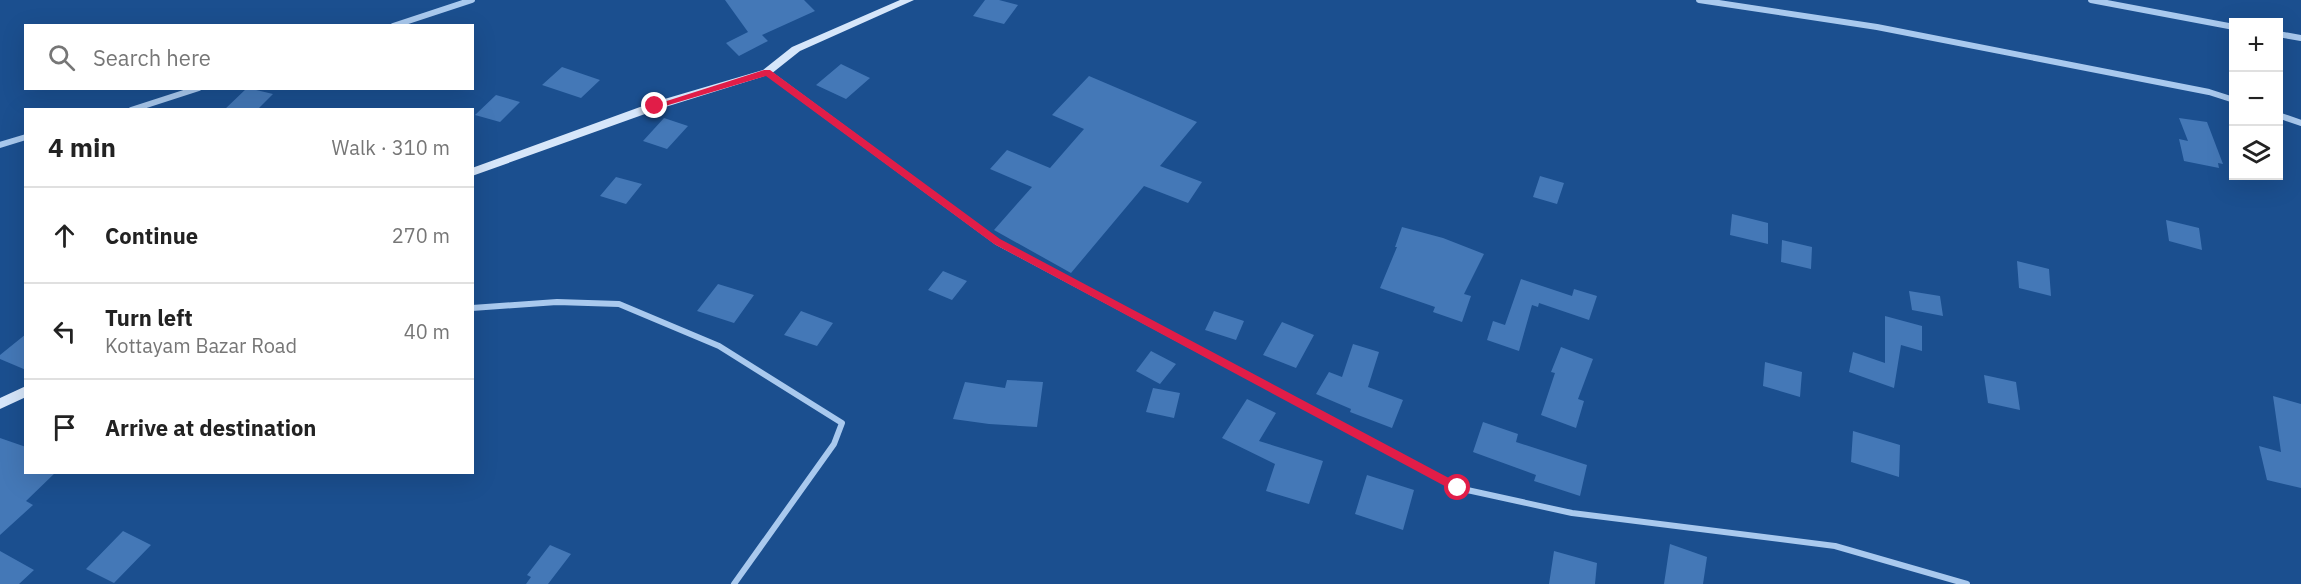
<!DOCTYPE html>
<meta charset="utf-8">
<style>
:root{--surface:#fff;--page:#f6f6f6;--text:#222;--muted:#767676;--line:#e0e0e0}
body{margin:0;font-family:"IBM Plex Sans",sans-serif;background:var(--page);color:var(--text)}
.controls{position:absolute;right:18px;top:18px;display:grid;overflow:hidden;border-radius:0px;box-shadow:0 6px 24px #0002}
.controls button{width:54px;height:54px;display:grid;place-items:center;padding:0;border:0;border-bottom:2px solid var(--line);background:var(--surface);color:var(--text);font:30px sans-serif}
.stop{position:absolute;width:18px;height:18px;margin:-14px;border:4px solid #e11d48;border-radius:50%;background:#fff}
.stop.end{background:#e11d48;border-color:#fff;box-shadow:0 2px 6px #0008}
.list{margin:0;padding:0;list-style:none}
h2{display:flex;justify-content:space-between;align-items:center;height:78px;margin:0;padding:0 24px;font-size:26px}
h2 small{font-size:20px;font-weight:400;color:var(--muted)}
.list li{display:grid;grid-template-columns:39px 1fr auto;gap:18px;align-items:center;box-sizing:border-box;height:96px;padding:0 24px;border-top:2px solid var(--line)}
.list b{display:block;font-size:22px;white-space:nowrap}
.list p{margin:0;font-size:20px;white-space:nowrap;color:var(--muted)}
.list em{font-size:20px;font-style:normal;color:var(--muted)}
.icon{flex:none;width:33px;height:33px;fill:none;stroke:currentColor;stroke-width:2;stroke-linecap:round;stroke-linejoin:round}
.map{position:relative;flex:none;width:2301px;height:584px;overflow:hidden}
.search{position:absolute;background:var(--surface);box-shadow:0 6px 24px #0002;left:24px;top:24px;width:450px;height:66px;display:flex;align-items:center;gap:15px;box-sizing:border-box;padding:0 21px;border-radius:0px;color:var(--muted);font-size:22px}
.panel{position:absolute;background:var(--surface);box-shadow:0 6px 24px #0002;left:24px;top:108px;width:450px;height:366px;border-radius:0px}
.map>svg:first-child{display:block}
</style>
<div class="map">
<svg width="2301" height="584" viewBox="0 0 2301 584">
<rect width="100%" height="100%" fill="#1b4f8f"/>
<path fill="#4478b7" d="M725,0H804L815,11L762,35L768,41L739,56L726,43L748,32Z
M985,0H999L1018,5L1004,24L973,16Z
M841,64L870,78L846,99L816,85Z
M562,67L600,80L581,98L542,85Z
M1089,76L1197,122L1160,166L1202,182L1188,203L1144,186L1071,273L994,230L1032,187L990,169L1007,150L1050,168L1084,129L1052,115Z
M247,88L273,94L257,110H224Z
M496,95L520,102L500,122L475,115Z
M664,118L688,126L667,149L643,141Z
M2179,118L2207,122L2223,164L2218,163L2219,168L2184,161L2179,139L2188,141Z
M1540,176L1564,183L1557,204L1533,197Z
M616,177L642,184L626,204L600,196Z
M1732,214L1768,223V244L1730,235Z
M2166,220L2199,228L2202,250L2169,241Z
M1402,227L1443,238L1484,254L1464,294L1471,296L1462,322L1433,312L1435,307L1380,288L1397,247H1395Z
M1782,240L1812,247L1811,269L1781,262Z
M2017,261L2049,269L2051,296L2019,288Z
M943,271L967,281L952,300L928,290Z
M1521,279L1572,296L1574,289L1597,296L1589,320L1539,303L1538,307L1532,305L1519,351L1487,340L1493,321L1505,325Z
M718,284L754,295L734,323L697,311Z
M1909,291L1940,296L1943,316L1912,310Z
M801,311L833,323L817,346L784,335Z
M1214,311L1244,321L1236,340L1205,330Z
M1885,316L1922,326V351L1901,345L1894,388L1849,372L1853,352L1885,363Z
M1282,322L1314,335L1296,368L1263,355Z
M26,334V370L0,359V355Z
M1353,344L1379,352L1368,387L1403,400L1392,428L1350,412L1351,409L1316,394L1329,372L1342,377Z
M1561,347L1593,359L1578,399L1584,401L1576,428L1541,415L1555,373L1551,372Z
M1151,351L1176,364L1160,384L1136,371Z
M1765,362L1802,372L1800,397L1763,386Z
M1984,375L2016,382L2020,410L1988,403Z
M1007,380L1043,382L1037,427L989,424L953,419L965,382L1005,388Z
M1153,388L1180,393L1174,418L1146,412Z
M2273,396L2301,404V488L2267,480L2259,446L2281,452Z
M1247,399L1276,413L1259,441L1323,461L1309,504L1266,491L1275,464L1222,438Z
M1483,422L1518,434L1516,442L1587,465L1580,496L1534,481L1536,475L1473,452Z
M1853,431L1900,445L1899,477L1851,462Z
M0,438L26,447V472H56L26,501L33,505L0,535Z
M1367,475L1414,490L1403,530L1355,514Z
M123,531L151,545L114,583L86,569Z
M1670,544L1707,557L1703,584H1664Z
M550,545L571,554L548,584H526L531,577L527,575Z
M0,551L34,570L19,584H0Z
M1554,551L1597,563L1595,584H1549Z"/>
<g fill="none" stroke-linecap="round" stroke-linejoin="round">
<path stroke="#a9c9ee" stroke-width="6" d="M1699,0L1877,27L2209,92L2234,100
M2091,0L2234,27
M393,26L472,0
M2278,34L2301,38
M767,72L997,242L1458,488L1572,513L1835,546L1967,584
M131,110L199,88
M2278,115L2301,123
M0,145L26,137
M472,308L557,302L619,304L719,346L842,423L834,444L734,584"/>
<path fill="#d6e6fa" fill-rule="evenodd" d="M900,0H914L800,51L771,74L659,109L472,176V168L651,103L763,70L792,47Z
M26,386V397L0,409V398Z"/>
</g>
<path fill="#e11d48" d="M764,70H770L1000,239L1462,485V491H1454L994,244L766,76L655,109L651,106Z"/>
</svg>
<div class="controls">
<button>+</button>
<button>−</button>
<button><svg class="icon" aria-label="layers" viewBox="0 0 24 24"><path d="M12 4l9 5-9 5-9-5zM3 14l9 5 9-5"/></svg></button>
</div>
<div class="stop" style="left:1458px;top:488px"></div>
<div class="stop end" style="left:655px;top:106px"></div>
<div class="search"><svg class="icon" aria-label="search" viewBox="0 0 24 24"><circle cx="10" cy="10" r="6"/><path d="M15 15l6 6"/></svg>Search here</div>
<section class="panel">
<h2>4 min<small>Walk · 310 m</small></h2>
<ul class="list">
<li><svg class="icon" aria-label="ahead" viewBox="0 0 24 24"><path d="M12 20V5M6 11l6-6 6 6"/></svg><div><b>Continue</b></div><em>270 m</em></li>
<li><svg class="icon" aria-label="left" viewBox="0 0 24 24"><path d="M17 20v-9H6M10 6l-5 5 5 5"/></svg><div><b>Turn left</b><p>Kottayam Bazar Road</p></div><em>40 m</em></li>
<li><svg class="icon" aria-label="arrive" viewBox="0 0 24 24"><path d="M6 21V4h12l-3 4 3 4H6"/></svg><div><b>Arrive at destination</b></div></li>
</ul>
</section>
</div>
